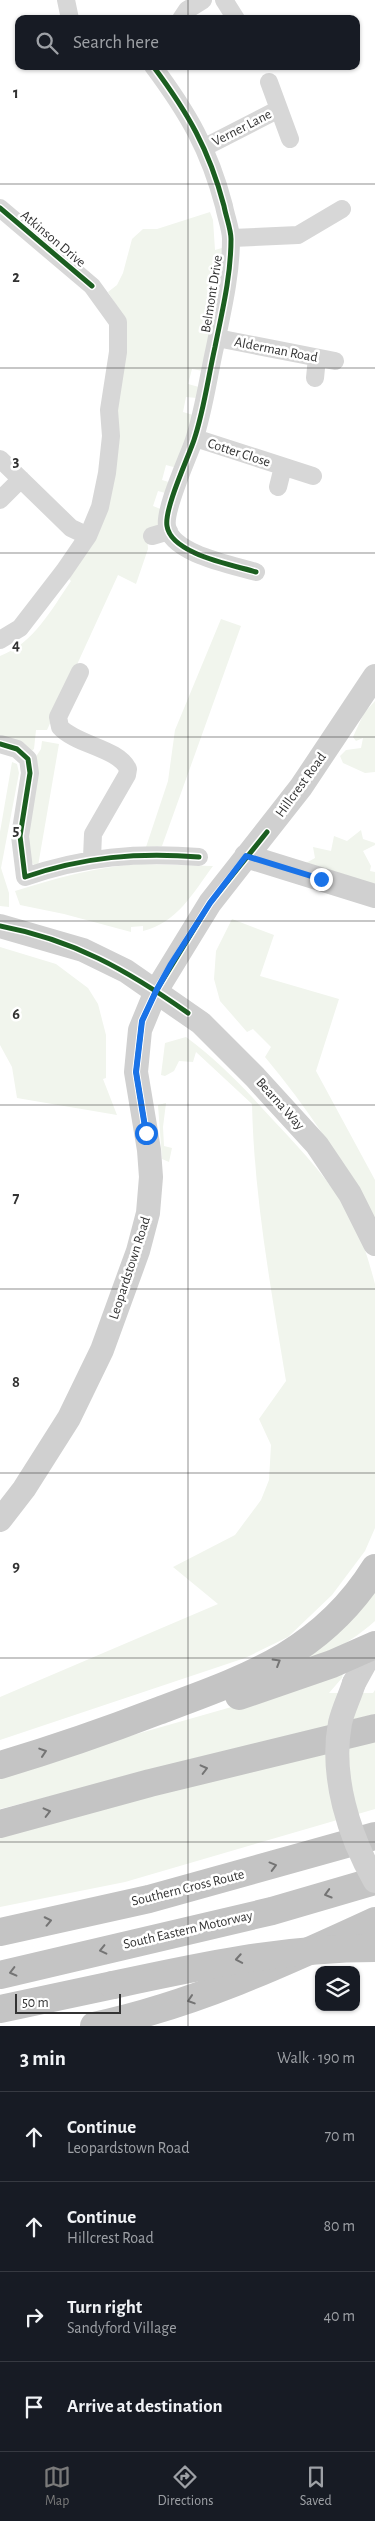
<!DOCTYPE html>
<meta charset="utf-8">
<style>
:root{--surface:#171b24;--page:#20242c;--text:#f1f3f6;--muted:#9ea1a6;--line:#363941;--accent:#7a7a7a}
body{margin:0;font-family:"Alegreya Sans",sans-serif;background:var(--page);color:var(--text)}
.controls{position:absolute;right:15px;bottom:15px;display:grid;overflow:hidden;border-radius:10px;box-shadow:0 1px 4px #0004}
.controls button{width:45px;height:45px;display:grid;place-items:center;padding:0;border:0;border-bottom:1px solid var(--line);background:var(--surface);color:var(--text);font:25px sans-serif}
.scale{position:absolute;left:15px;bottom:12px;width:106px;box-sizing:border-box;padding-left:5px;border:2px solid #333;border-top:0;font-size:14px;line-height:18px;white-space:nowrap;color:#333;-webkit-text-stroke:4px #fff;paint-order:stroke}
.stop{position:absolute;width:15px;height:15px;margin:-11px;border:4px solid #1a73e8;border-radius:50%;background:#fff}
.stop.end{background:#1a73e8;border-color:#fff;box-shadow:0 1px 5px #0008}
.list{margin:0;padding:0;list-style:none}
h2{display:flex;justify-content:space-between;align-items:center;height:65px;margin:0;padding:0 20px;font-size:21px}
h2 small{font-size:16px;font-weight:400;color:var(--muted)}
.list li{display:grid;grid-template-columns:32px 1fr auto;gap:15px;align-items:center;box-sizing:border-box;height:90px;padding:0 20px;border-top:1px solid var(--line)}
.list b{display:block;font-size:19px;white-space:nowrap}
.list p{margin:0;font-size:16px;white-space:nowrap;color:var(--muted)}
.list em{font-size:16px;font-style:normal;color:var(--muted)}
.icon{flex:none;width:28px;height:28px;fill:none;stroke:currentColor;stroke-width:2;stroke-linecap:round;stroke-linejoin:round}
.map{position:relative;flex:none;width:375px;height:2026px;overflow:hidden}
.search{position:absolute;background:var(--surface);box-shadow:0 1px 4px #0004;left:15px;right:15px;top:15px;height:55px;display:flex;align-items:center;gap:12px;box-sizing:border-box;padding:0 18px;border-radius:10px;color:var(--muted);font-size:19px}
.sheet{height:425px;background:var(--surface)}
nav{display:flex;justify-content:space-around;align-items:center;box-sizing:border-box;height:70px;border-top:1px solid var(--line);background:var(--surface);font-size:14px;color:var(--muted)}
nav a{display:grid;justify-items:center;gap:2px}
nav .on{color:var(--accent)}
.map>svg:first-child{display:block}
</style>
<div class="map">
<svg width="375" height="2026" viewBox="0 0 375 2026">
<rect width="100%" height="100%" fill="#fff"/>
<path fill="#f1f5ed" d="M210,212L213,220L215,250L222,248L220,279L203,371L192,369L188,384L199,387L197,398L186,397L183,412L193,415L177,468L166,465L162,480L172,483L169,494L158,491L153,506L163,510L161,524L147,534L148,549L136,584L118,575L47,730H36L34,749L30,752L0,742V656C34,643 51,610 71,581L69,579L86,553L116,429L122,314L108,292L117,285L123,273L132,239L143,229H157Z
M221,619L241,626L162,846L146,847L168,781L175,730Z
M375,701V772L365,773L343,763L340,756L346,750L361,748L363,738L356,741L353,737L364,713Z
M42,741L59,744L38,866H35C21,856 33,776 35,758L41,749Z
M12,762L17,764L19,773L1,868L9,893V907L0,906V832Z
M361,830L363,839L375,843V845L363,851L371,866L370,871L375,872V886L306,863L315,858L313,847L331,851L334,836L347,841Z
M139,864L213,866C193,893 177,923 143,931V926L131,927V932L64,914L20,905L15,891C57,878 95,867 139,864Z
M232,919L274,935L260,976L339,999L316,1071L375,1180V1218C342,1161 307,1107 265,1057L271,1047L253,1029L247,1032L220,1001L214,979L216,951Z
M0,947L56,964L88,988L98,1004L106,1035V1078L103,1079L117,1115L17,1098L12,1067L0,1045Z
M186,1037C219,1061 247,1091 274,1121C303,1152 332,1182 352,1220C363,1240 369,1262 375,1284V1528L365,1551L332,1595L288,1637L245,1658L0,1740V1697L218,1604L173,1567L235,1535L261,1500L269,1480L271,1445L259,1419L286,1381C271,1289 254,1197 252,1104L196,1052L193,1062L179,1061L174,1071L165,1076L161,1075L165,1043Z
M166,1103L163,1127L164,1146L172,1148L169,1162L162,1159L158,1105Z
M375,1581V1621C342,1650 322,1656 280,1665Z
M345,1665L342,1678L329,1693H373L375,1690V1714L0,1809V1773L242,1704Z
M375,1736V1809L125,1882L0,1907V1833Z"/>
<g fill="none" stroke-linecap="round" stroke-linejoin="round">
<path stroke="#d7d7d7" stroke-width="18" d="M66,0L70,19
M224,0L236,19
M181,19L187,10L203,0
M153,66C188,113 209,149 224,206C226,217 231,229 231,239C231,276 222,312 215,347C208,378 204,410 194,440C188,458 164,509 167,526C171,554 233,565 256,572
M269,82L290,139
M205,147L279,109
M0,208L92,286L118,322V352L109,410L111,436L107,473L100,507L88,536L64,571L20,628L0,640
M232,238L298,235L342,209
M217,338L335,361
M315,378L317,358
M195,438L313,476
M0,459L71,528L88,536
M278,487L283,467
M0,500L21,479
M152,536L169,531
M80,672L58,717L60,727C76,745 118,748 128,769L127,775L93,834L92,858
M0,744L17,749L28,759L30,773L20,836L25,877C83,857 138,852 199,857"/>
<path stroke="#d0d0d0" stroke-width="24" d="M246,856L375,896
M0,926L83,950L126,971L201,1023L255,1077L317,1145L350,1194L375,1244
M0,1520L24,1489L69,1418L102,1350L138,1251L148,1213L151,1177L149,1150L136,1072L140,1030L156,991L210,903L301,787L375,676
M354,1683L375,1645"/>
<path stroke="#c4c4c4" stroke-width="28" d="M239,1696L332,1664L375,1645
M0,1765C54,1749 106,1731 158,1711C247,1678 322,1653 375,1568
M0,1824L150,1783L375,1728
M0,1932L149,1899L375,1836
M0,1975L272,1911L375,1881
M0,2009L113,1985
M94,2026C193,2005 284,1963 375,1921"/>
<path stroke="#d0d0d0" stroke-width="24" d="M354,1683C350,1696 343,1710 340,1723C330,1776 349,1836 375,1881"/>
<path stroke="#c4c4c4" stroke-width="28" d="M113,1985C201,1966 284,1948 375,1948"/>
<g stroke="#fff" stroke-width="8">
<path id="cycleway" d="M153,66C188,113 209,149 224,206C226,217 231,229 231,239C231,276 222,312 215,347C208,378 204,410 194,440C188,458 164,509 167,526C171,554 233,565 256,572
M0,208L92,286
M0,744L17,749L28,759L30,773L20,836L25,877C83,857 138,852 199,857
M0,926C74,940 127,970 188,1013
M146,1133L136,1072L142,1021L156,991L210,903L267,832"/>
</g>
<use href="#cycleway" stroke="#1b5e20" stroke-width="5"/>
</g>
<defs><path id="oneway-chevron" d="M-2-3.5L2.5 0L-2 3.5" fill="none" stroke-width="1.6" stroke-linecap="round" stroke-linejoin="round" transform="scale(1.25)"/></defs>
<g stroke="#747474">
<use href="#oneway-chevron" transform="translate(277 1662) rotate(-31)"/>
<use href="#oneway-chevron" transform="translate(43 1752) rotate(-18)"/>
<use href="#oneway-chevron" transform="translate(204 1769) rotate(-14)"/>
<use href="#oneway-chevron" transform="translate(47 1812) rotate(-14)"/>
<use href="#oneway-chevron" transform="translate(273 1866) rotate(-15)"/>
<use href="#oneway-chevron" transform="translate(328 1894) rotate(164)"/>
<use href="#oneway-chevron" transform="translate(48 1921) rotate(-12)"/>
<use href="#oneway-chevron" transform="translate(103 1950) rotate(167)"/>
<use href="#oneway-chevron" transform="translate(239 1959) rotate(170)"/>
<use href="#oneway-chevron" transform="translate(13 1972) rotate(166)"/>
<use href="#oneway-chevron" transform="translate(191 2000) rotate(162)"/>
</g>
<g fill="none" stroke-linecap="round" stroke-linejoin="round">
<path stroke="#1a73e8" stroke-width="6" d="M146,1133L136,1072L142,1021L156,991L171,964L210,903L246,856L321,879"/>
</g>
<path fill="none" stroke="#333" stroke-width="1" stroke-opacity="0.55" d="M188,0V19M188,66V2026M0,184H375M0,368H375M0,553H375M0,737H375M0,921H375M0,1105H375M0,1289H375M0,1473H375M0,1658H375M0,1842H375"/>
<g text-anchor="middle" dominant-baseline="central" stroke-width="5" stroke-linejoin="round" paint-order="stroke">
<g font-size="14" fill="#333" stroke="#fff">
<text transform="translate(242 128) rotate(-27)">Verner Lane</text>
<text transform="translate(53 239) rotate(40)">Atkinson Drive</text>
<text transform="translate(212 294) rotate(-81)">Belmont Drive</text>
<text transform="translate(276 350) rotate(11)">Alderman Road</text>
<text transform="translate(239 453) rotate(18)">Cotter Close</text>
<text transform="translate(301 785) rotate(-54)">Hillcrest Road</text>
<text transform="translate(280 1104) rotate(48)">Bearna Way</text>
<text transform="translate(130 1268) rotate(-72)">Leopardstown Road</text>
<text transform="translate(188 1888) rotate(-14)">Southern Cross Route</text>
<text transform="translate(188 1930) rotate(-13)">South Eastern Motorway</text>
</g>
</g>
<g font-size="16" text-anchor="middle" font-weight="bold" fill="#333" stroke="#fff" stroke-width="5" stroke-linejoin="round" paint-order="stroke">
<text x="16" y="98">1</text>
<text x="16" y="282">2</text>
<text x="16" y="466">3</text>
<text x="16" y="650">4</text>
<text x="16" y="835">5</text>
<text x="16" y="1019">6</text>
<text x="16" y="1203">7</text>
<text x="16" y="1387">8</text>
<text x="16" y="1571">9</text>
</g>
</svg>
<div class="controls">
<button><svg class="icon" aria-label="layers" viewBox="0 0 24 24"><path d="M12 4l9 5-9 5-9-5zM3 14l9 5 9-5"/></svg></button>
</div>
<div class="scale">50 m</div>
<div class="stop" style="left:146px;top:1133px"></div>
<div class="stop end" style="left:321px;top:879px"></div>
<div class="search"><svg class="icon" aria-label="search" viewBox="0 0 24 24"><circle cx="10" cy="10" r="6"/><path d="M15 15l6 6"/></svg>Search here</div>
</div>
<section class="sheet">
<h2>3 min<small>Walk · 190 m</small></h2>
<ul class="list">
<li><svg class="icon" aria-label="ahead" viewBox="0 0 24 24"><path d="M12 20V5M6 11l6-6 6 6"/></svg><div><b>Continue</b><p>Leopardstown Road</p></div><em>70 m</em></li>
<li><svg class="icon" aria-label="ahead" viewBox="0 0 24 24"><path d="M12 20V5M6 11l6-6 6 6"/></svg><div><b>Continue</b><p>Hillcrest Road</p></div><em>80 m</em></li>
<li><svg class="icon" aria-label="right" viewBox="0 0 24 24"><path d="M7 20v-9h11M14 6l5 5-5 5"/></svg><div><b>Turn right</b><p>Sandyford Village</p></div><em>40 m</em></li>
<li><svg class="icon" aria-label="arrive" viewBox="0 0 24 24"><path d="M6 21V4h12l-3 4 3 4H6"/></svg><div><b>Arrive at destination</b></div></li>
</ul>
</section>
<nav>
<a class="on"><svg class="icon" aria-label="map" viewBox="0 0 24 24"><path d="M3 6l6-2 6 2 6-2v14l-6 2-6-2-6 2zM9 4v14M15 6v14"/></svg>Map</a>
<a><svg class="icon" aria-label="directions" viewBox="0 0 24 24"><path d="M12 3l9 9-9 9-9-9zM9 14v-3h6M13 9l2 2-2 2"/></svg>Directions</a>
<a><svg class="icon" aria-label="saved" viewBox="0 0 24 24"><path d="M7 4h10v16l-5-4-5 4z"/></svg>Saved</a>
</nav>
